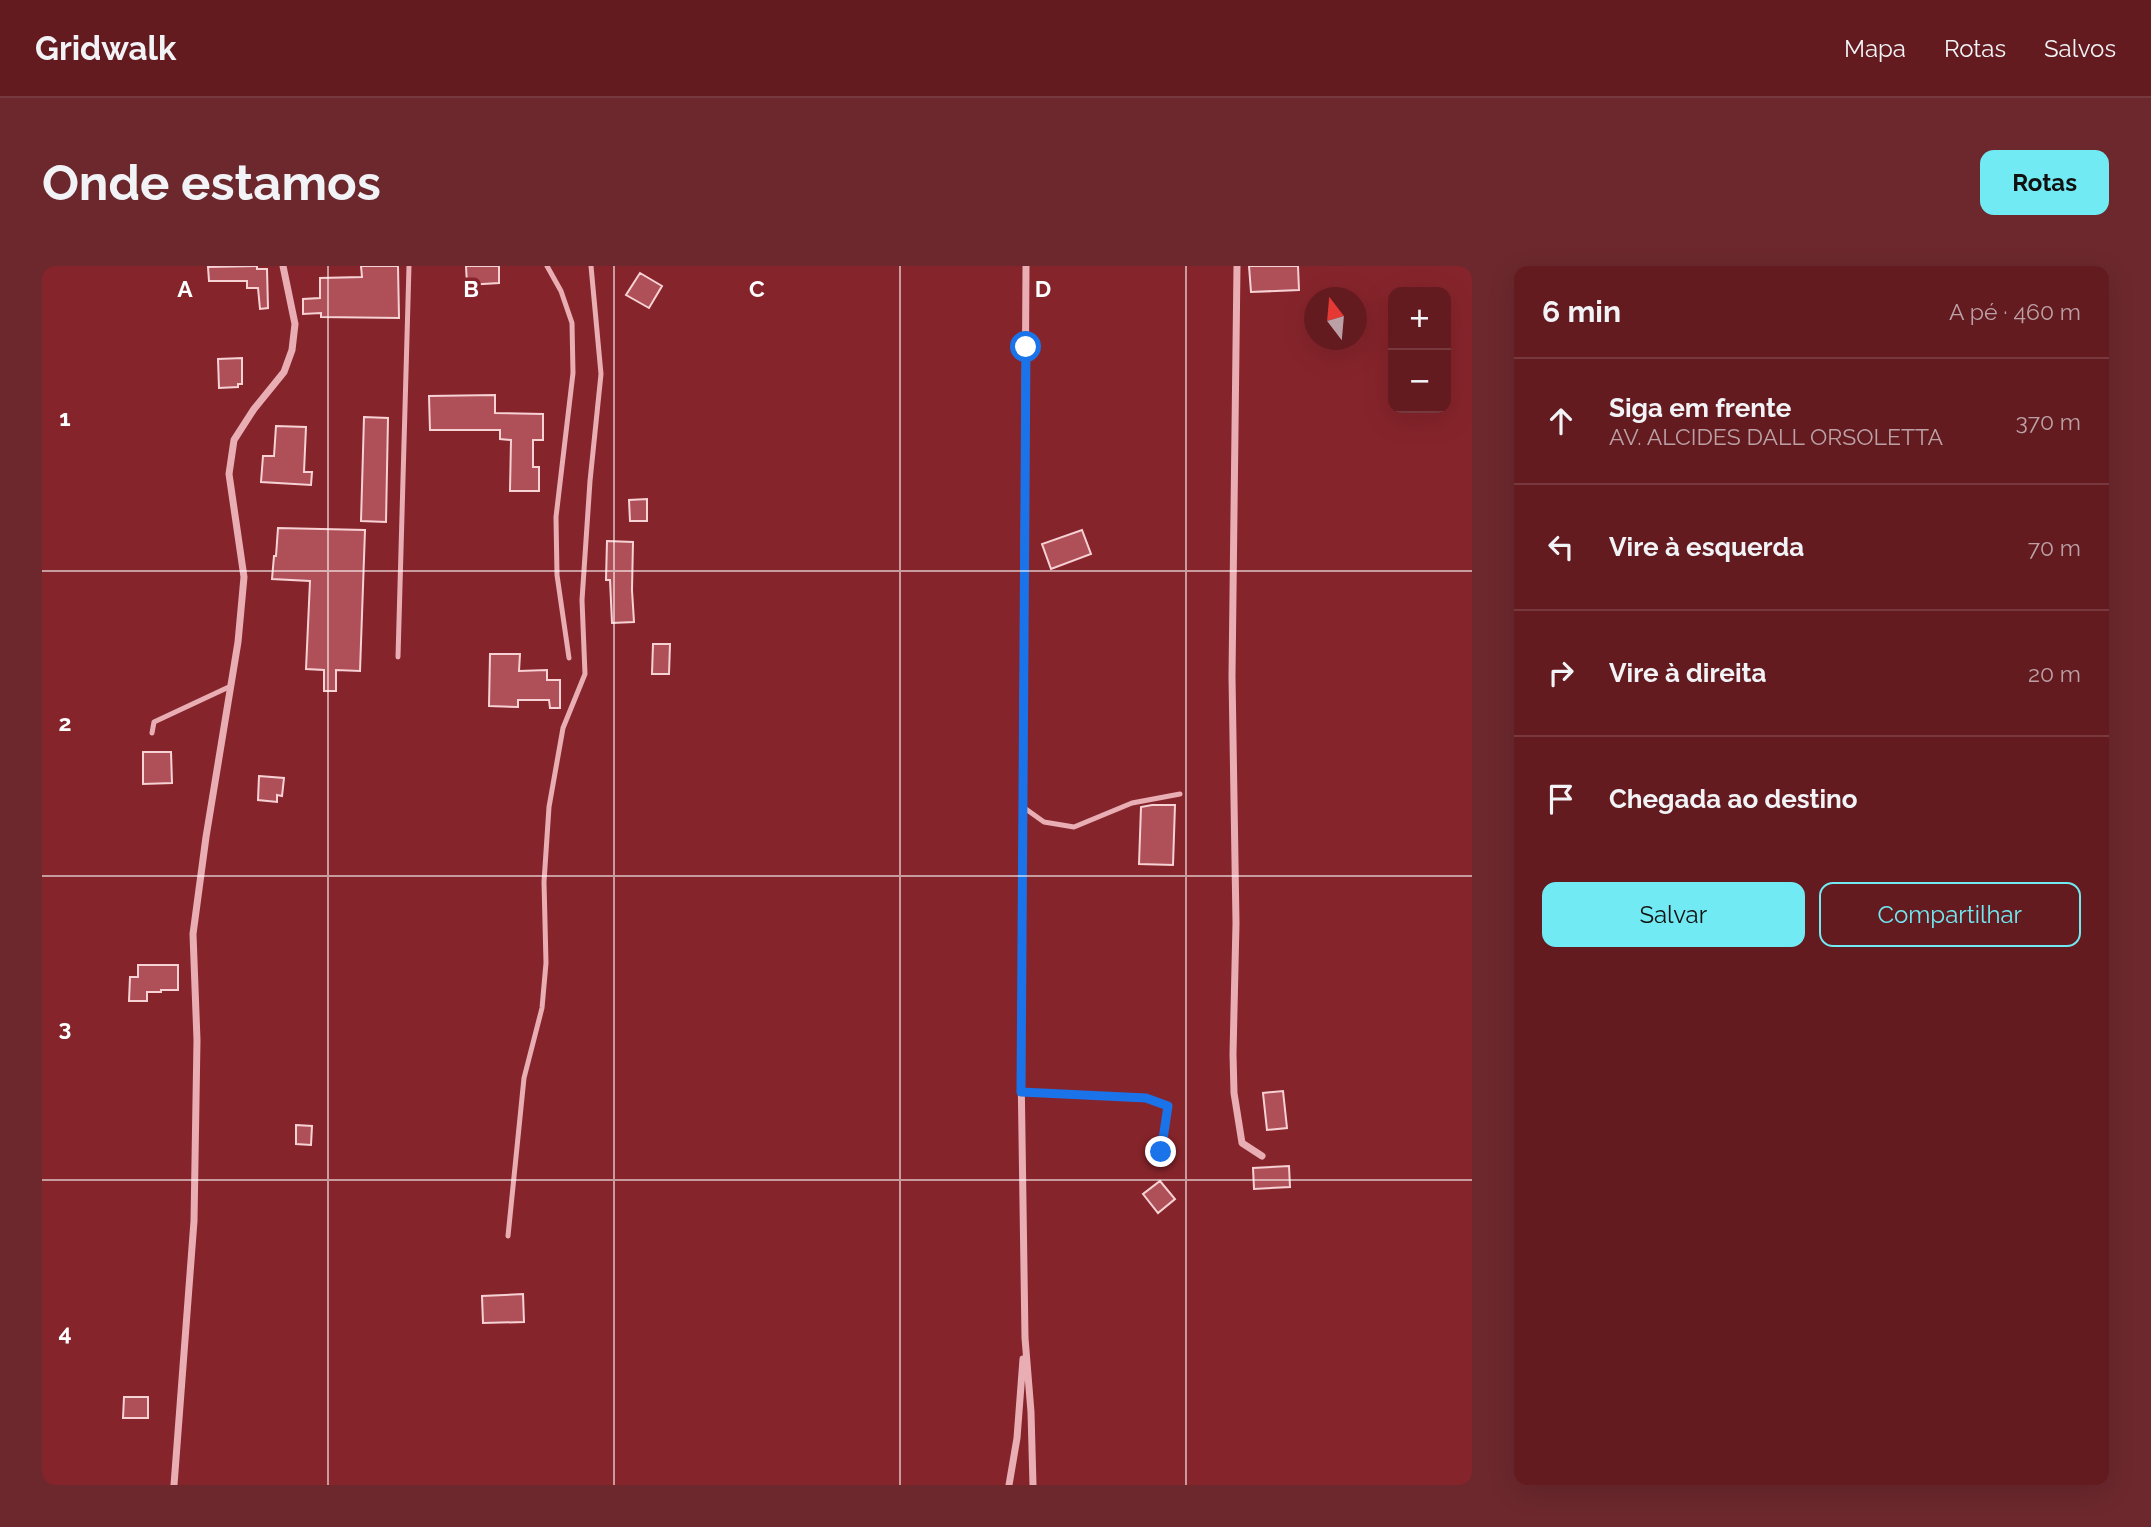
<!DOCTYPE html>
<html lang="pt">
<meta charset="utf-8">
<style>
:root{--surface:#641b20;--page:#6c282d;--text:#f1f3f6;--muted:#bba1a5;--line:#78393e;--accent:#71eaf3}
body{margin:0;font-family:Raleway,sans-serif;background:var(--page);color:var(--text)}
.controls{position:absolute;right:21px;top:21px;display:grid;overflow:hidden;border-radius:14px;box-shadow:0 7px 28px #0002}
.controls button{width:63px;height:63px;display:grid;place-items:center;padding:0;border:0;border-bottom:2px solid var(--line);background:var(--surface);color:var(--text);font:35px sans-serif}
.compass{position:absolute;left:1262px;top:21px;width:63px;height:63px;border-radius:50%;background:var(--surface);box-shadow:0 7px 28px #0002;rotate:344deg}
.stop{position:absolute;width:21px;height:21px;margin:-16px;border:5px solid #1a73e8;border-radius:50%;background:#fff}
.stop.end{background:#1a73e8;border-color:#fff;box-shadow:0 2px 7px #0008}
.list{margin:0;padding:0;list-style:none}
h2{display:flex;justify-content:space-between;align-items:center;height:91px;margin:0;padding:0 28px;font-size:30px}
h2 small{font-size:23px;font-weight:400;color:var(--muted)}
.list li{display:grid;grid-template-columns:46px 1fr auto;gap:21px;align-items:center;box-sizing:border-box;height:126px;padding:0 28px;border-top:2px solid var(--line)}
.list b{display:block;font-size:26px;white-space:nowrap}
.list p{margin:0;font-size:23px;white-space:nowrap;color:var(--muted)}
.list em{font-size:23px;font-style:normal;color:var(--muted)}
.actions{display:flex;gap:14px;padding:21px 28px}
.actions a{flex:1;padding:16px 0;border:2px solid var(--accent);border-radius:14px;text-align:center;font-size:24px;color:var(--accent)}
.actions .main{background:var(--accent);color:#111}
.icon{flex:none;width:38px;height:38px;fill:none;stroke:currentColor;stroke-width:2;stroke-linecap:round;stroke-linejoin:round}
.map{position:relative;flex:none;width:1430px;height:1219px;overflow:hidden;border-radius:14px}
header{display:flex;align-items:center;gap:42px;box-sizing:border-box;height:98px;padding:0 35px;background:var(--surface);border-bottom:2px solid var(--line)}
header strong{font-size:33px}
nav{display:flex;gap:38px;margin-inline-start:auto;font-size:24px}
.intro{display:flex;align-items:center;justify-content:space-between;box-sizing:border-box;height:168px;padding:0 42px}
h1{margin:0;font-size:49px}
.button{padding:18px 32px;border-radius:14px;background:var(--accent);color:#111;font-size:24px;font-weight:700}
main{display:flex;gap:42px;padding:0 42px}
aside{flex:1;background:var(--surface);border-radius:14px;box-shadow:0 7px 28px #0002}
.map>svg:first-child{display:block}
</style>
<header>
<strong>Gridwalk</strong>
<nav><a>Mapa</a><a>Rotas</a><a>Salvos</a></nav>
</header>
<div class="intro"><h1>Onde estamos</h1><a class="button">Rotas</a></div>
<main>
<div class="map">
<svg width="1430" height="1219" viewBox="0 0 1430 1219">
<rect width="100%" height="100%" fill="#86242b"/>
<path fill="#af5058" stroke="#f7d2d5" stroke-width="2" d="M215,0V3H225L226,42L218,43L216,22H205V15H167L166,1Z
M319,0H356L357,52L279,51V47L261,48V33L278,32V12L320,11Z
M424,0H457V17L425,19Z
M1207,0H1256L1257,24L1209,26Z
M598,7L620,20L607,42L584,29Z
M200,92V118H196V121L177,122L176,93Z
M453,129V147L501,148V174H491V201H497V225H468L469,174L458,173V164H388L387,130Z
M322,151L346,152L344,256L319,255Z
M234,160L264,161L262,206H270L269,219L219,216L221,190H232Z
M605,233V255H588L587,234Z
M236,262L323,264L318,405L294,404V425H282V404L264,403L268,315L230,313L232,290H234Z
M1040,264L1049,288L1009,303L1000,278Z
M565,275L591,276L590,324L592,356L570,357L568,314H564Z
M611,378H628L627,408H610Z
M448,388H478L477,405L505,404V414H518V442H508L507,434H476V441L447,440Z
M101,486H129L130,517L101,518Z
M217,510L242,512L240,530L235,529V536L216,534Z
M1110,539H1133L1131,599L1097,598L1099,541Z
M96,699H136V724H119V726H105V735H87L88,711H96Z
M1241,825L1245,862L1225,864L1221,827Z
M254,859L270,860L269,879L254,878Z
M1247,900L1248,921L1212,923L1211,902Z
M1118,915L1133,933L1116,947L1101,928Z
M481,1028L482,1056L441,1057L440,1030Z
M82,1131H106V1152H81Z"/>
<g fill="none" stroke-linecap="round" stroke-linejoin="round">
<path stroke="#e9aeb3" stroke-width="5" d="M505,0L519,25L530,57L531,107L514,251L515,309L527,392
M356,391L367,0
M110,467L112,456L189,420
M981,541L1002,556L1032,561L1090,537L1138,528
M979,826L1104,832L1126,840L1119,886
M466,970L482,812L500,742L504,697L502,616L507,541L521,462L543,408L540,334L548,215L559,108L549,0"/>
<path stroke="#e9aeb3" stroke-width="7" d="M984,0L979,803L983,1072L989,1146L991,1219
M1195,0L1190,410L1194,657L1191,788L1192,827L1200,877L1220,890
M132,1219L152,955L155,774L151,668L164,571L196,376L202,311L187,208L192,174L212,143L242,106L250,84L253,58L241,0
M967,1219L975,1172L981,1093"/>
</g>
<g fill="none" stroke-linecap="round" stroke-linejoin="round">
<path stroke="#1a73e8" stroke-width="9" d="M984,81L979,826L1104,832L1126,840L1119,886"/>
</g>
<path fill="none" stroke="#fff" stroke-width="2" stroke-opacity="0.55" d="M286,0V1219M572,0V1219M858,0V1219M1144,0V1219M0,305H1430M0,610H1430M0,914H1430"/>
<g font-size="23" text-anchor="middle" font-weight="bold" fill="#fff" stroke="#86242b" stroke-width="7" stroke-linejoin="round" paint-order="stroke">
<text x="143" y="31">A</text>
<text x="429" y="31">B</text>
<text x="715" y="31">C</text>
<text x="1001" y="31">D</text>
<text x="23" y="160">1</text>
<text x="23" y="465">2</text>
<text x="23" y="770">3</text>
<text x="23" y="1075">4</text>
</g>
</svg>
<div class="controls">
<button>+</button>
<button>−</button>
</div>
<svg class="compass" viewBox="-18 -18 36 36"><path d="M0-13l5 13h-10z" fill="#e53935"/><path d="M0 13l5-13h-10z" fill="#bba1a5"/></svg>
<div class="stop" style="left:984px;top:81px"></div>
<div class="stop end" style="left:1119px;top:886px"></div>
</div>
<aside>
<h2>6 min<small>A pé · 460 m</small></h2>
<ul class="list">
<li><svg class="icon" aria-label="ahead" viewBox="0 0 24 24"><path d="M12 20V5M6 11l6-6 6 6"/></svg><div><b>Siga em frente</b><p>AV. ALCIDES DALL ORSOLETTA</p></div><em>370 m</em></li>
<li><svg class="icon" aria-label="left" viewBox="0 0 24 24"><path d="M17 20v-9H6M10 6l-5 5 5 5"/></svg><div><b>Vire à esquerda</b></div><em>70 m</em></li>
<li><svg class="icon" aria-label="right" viewBox="0 0 24 24"><path d="M7 20v-9h11M14 6l5 5-5 5"/></svg><div><b>Vire à direita</b></div><em>20 m</em></li>
<li><svg class="icon" aria-label="arrive" viewBox="0 0 24 24"><path d="M6 21V4h12l-3 4 3 4H6"/></svg><div><b>Chegada ao destino</b></div></li>
</ul>
<div class="actions"><a class="main">Salvar</a><a>Compartilhar</a></div>
</aside>
</main>
